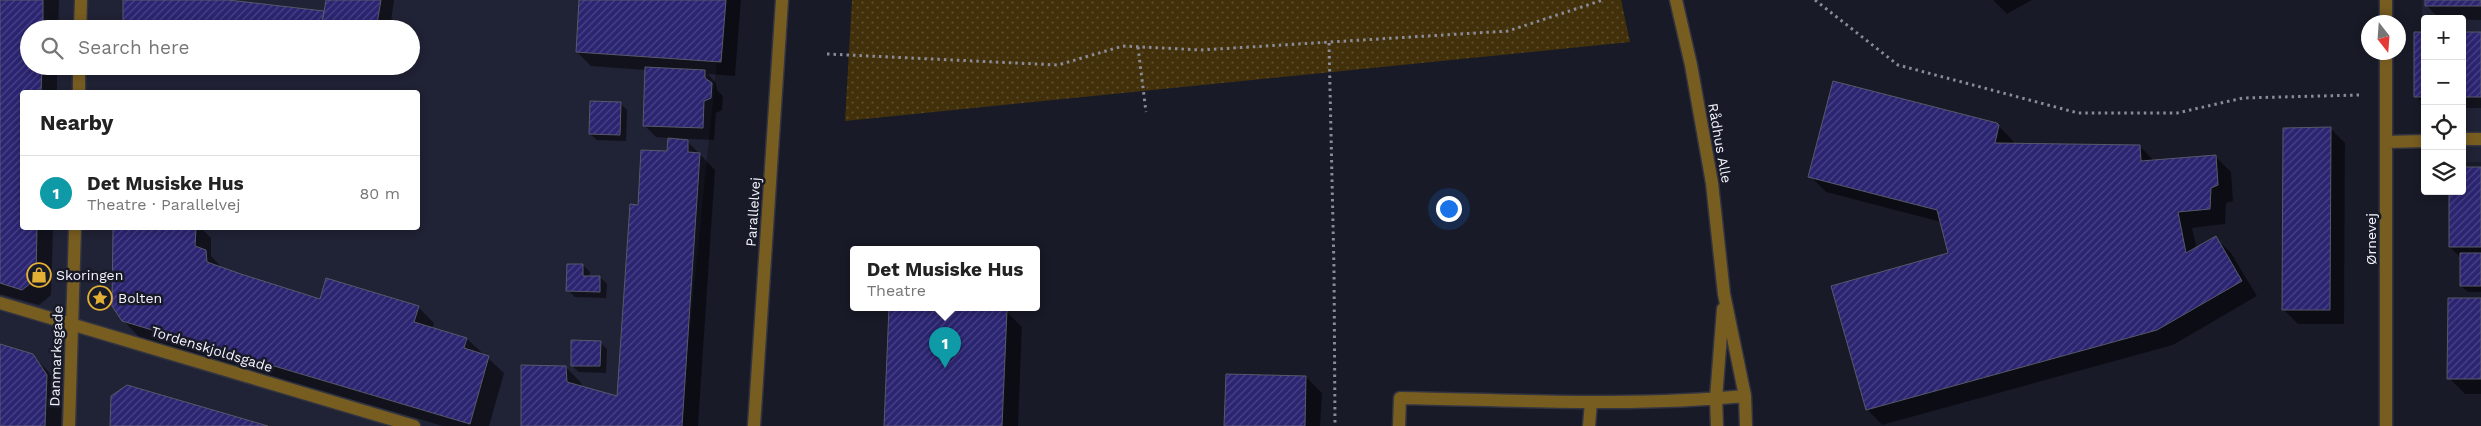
<!DOCTYPE html>
<meta charset="utf-8">
<style>
:root{--surface:#fff;--page:#f2f2f2;--text:#222;--muted:#767676;--line:#e0e0e0;--accent:#1a73e8}
body{margin:0;font-family:"Work Sans",sans-serif;background:var(--page);color:var(--text)}
.controls{position:absolute;right:15px;top:15px;display:grid;overflow:hidden;border-radius:5px;box-shadow:0 2px 8px #0003}
.controls button{width:45px;height:45px;display:grid;place-items:center;padding:0;border:0;border-bottom:1px solid var(--line);background:var(--surface);color:var(--text);font:25px sans-serif}
.compass{position:absolute;left:2361px;top:15px;width:45px;height:45px;border-radius:50%;background:var(--surface);box-shadow:0 2px 8px #0003;rotate:163deg}
.you{position:absolute;left:1448px;top:208px;width:18px;height:18px;margin:-12px;border:4px solid #fff;border-radius:50%;background:#1a73e8;box-shadow:0 0 0 8px #1a73e833}
.badge{display:grid;place-items:center;width:32px;height:32px;border-radius:50%;background:var(--accent);color:#fff;font-size:16px;font-weight:700}
.pin{position:absolute;translate:-50% -41px;filter:drop-shadow(0 1px 2px #0008)}
.pin::after{content:'';position:absolute;top:26px;width:18px;height:15px;background:inherit;clip-path:polygon(0 0,100% 0,50% 100%)}
.popup{position:absolute;left:850px;top:246px;width:190px;height:65px;box-sizing:border-box;display:grid;place-content:center;border-radius:5px;background:var(--surface);filter:drop-shadow(0 1px 4px #0005);font-size:16px;white-space:nowrap;color:var(--muted)}
.popup b{font-size:19px;color:var(--text)}
.popup::after{content:'';position:absolute;left:50%;top:100%;margin-left:-10px;border:10px solid transparent;border-top-color:var(--surface)}
.list{margin:0;padding:0;list-style:none}
h2{display:flex;justify-content:space-between;align-items:center;height:65px;margin:0;padding:0 20px;font-size:21px}
h2 small{font-size:16px;font-weight:400;color:var(--muted)}
.list li{display:grid;grid-template-columns:32px 1fr auto;gap:15px;align-items:center;box-sizing:border-box;height:75px;padding:0 20px;border-top:1px solid var(--line)}
.list b{display:block;font-size:19px;white-space:nowrap}
.list p{margin:0;font-size:16px;white-space:nowrap;color:var(--muted)}
.list em{font-size:16px;font-style:normal;color:var(--muted)}
.icon{flex:none;width:28px;height:28px;fill:none;stroke:currentColor;stroke-width:2;stroke-linecap:round;stroke-linejoin:round}
.map{position:relative;flex:none;width:2481px;height:426px;overflow:hidden}
.search{position:absolute;background:var(--surface);box-shadow:0 2px 8px #0003;left:20px;top:20px;width:400px;height:55px;display:flex;align-items:center;gap:12px;box-sizing:border-box;padding:0 18px;border-radius:28px;color:var(--muted);font-size:19px}
.panel{position:absolute;background:var(--surface);box-shadow:0 2px 8px #0003;left:20px;top:90px;width:400px;height:140px;border-radius:5px}
.map>svg:first-child{display:block}
</style>
<div class="map">
<svg width="2481" height="426" viewBox="0 0 2481 426">
<defs>
<pattern id="park-dots" width="8" height="8" patternUnits="userSpaceOnUse" patternTransform="scale(1.25)"><rect width="8" height="8" fill="#41300a"/><path d="M2 2h.1M6 6h.1" fill="none" stroke="#5d4f2f" stroke-width="1.8" stroke-linecap="round"/></pattern>
<pattern id="building-hatch" width="6" height="6" patternUnits="userSpaceOnUse" patternTransform="scale(1.25)"><rect width="6" height="6" fill="#2b2471"/><path d="M-1 1l2-2M0 6l6-6M5 7l2-2" fill="none" stroke="#4a4486"/></pattern>
</defs>
<rect width="100%" height="100%" fill="#181a27"/>
<path fill="#202235" fill-rule="evenodd" d="M0,0H723L680,426H0ZM29,29H411V66H29ZM22,92H418V228H22Z
M2422,0H2481V162H2462V19H2425V162H2421Z"/>
<path fill="url(#park-dots)" d="M852,0H1621L1630,42L845,121Z"/>
<path fill="#0007" d="M0,0H59L58,29H29V66H57V92H22V228H53L51,295L39,305L0,294Z
M125,0H217L325,12L327,0H394L390,29H129L124,24Z
M581,0H741L735,76L708,74L716,83L717,90L723,96L722,110L716,113L714,140L672,138V140L687,141L715,170L698,426H522L566,367L581,383L582,387L618,398L639,207L668,152L669,138L656,137L644,125L646,70L591,66L577,52Z
M1993,0H2032L2007,14Z
M2426,0H2481V20L2440,19L2426,5Z
M2425,33V105L2416,96Z
M2462,34H2481V108H2462Z
M318,66H333V68Z
M339,66H384L382,73Z
M620,103L627,110L626,141L597,140L590,134Z
M1997,124L2014,142L2013,144L2140,146L2154,161L2215,156L2231,172L2233,201L2226,203L2225,224L2192,228L2197,249L2216,238L2231,253L2257,296L2173,345L1882,425L1867,409L1950,253L1941,222L1826,192L1810,176Z
M2331,129L2345,143L2344,324H2298L2283,309Z
M2481,168V292H2468L2461,286V258L2450,247L2462,191Z
M115,228H201L211,238V256L222,268L321,301L418,307L434,323L432,329L467,339L504,373L489,426H443L139,337L123,320L113,305Z
M583,265L590,272L589,277H600L607,284L606,298L575,297L568,290Z
M2481,299V394H2465L2449,378Z
M1006,311L1022,327L1018,426H886Z
M600,342L607,349L606,373L579,372L572,366Z
M0,345L32,355L48,371L62,392L61,426H0Z
M1306,377L1322,393L1320,426H1226Z"/>
<path fill="url(#building-hatch)" stroke="#575969" d="M0,0H43V29H29V66H42L41,92H22V228H37L36,279L22,290L0,283Z
M123,0H228L324,11L321,29H149L123,25Z
M326,0H381L376,29H321Z
M579,0H726L721,62L576,52Z
M2425,0H2481V6H2425Z
M2414,32H2425V97H2414Z
M2462,32H2481V97H2462Z
M645,67L705,70V78L712,83L711,98L704,101L703,128L643,126Z
M1833,81L1997,123L1999,125L1995,143L2140,145L2141,161L2216,155L2218,185L2211,188L2210,209L2178,212L2186,253L2216,236L2242,281L2157,330L1866,410L1831,286L1948,253L1937,210L1808,177Z
M590,101L621,102L620,135L589,134Z
M2331,127L2330,310H2282L2283,128Z
M668,138L688,140V152L700,153L682,426H521V365L566,366L567,382L617,396L630,204L638,205L641,150L667,151Z
M2462,167H2481V247H2449V191H2462Z
M113,228H196L195,246L206,250L207,262L241,274L320,299L326,278L419,306L414,322L467,338L464,348L489,356L470,424L122,321L112,306Z
M2460,253H2481V286H2460Z
M567,264H583V276H600V292L566,291Z
M2448,298H2481V379H2447Z
M889,307L1007,310L1002,426H884Z
M571,340L601,341L600,366H571Z
M0,344L33,354L47,375L45,426H0Z
M1226,374L1306,376L1305,426H1224Z
M127,385L268,426H110L111,396Z"/>
<g fill="none" stroke-linecap="round" stroke-linejoin="round">
<g stroke="#323441" stroke-width="15">
<path id="minor" d="M1676,0L1691,65L1712,183L1724,294L1745,396L1746,426
M2386,0V22
M80,29L81,0
M79,92V66
M2462,139H2481
M2386,142L2425,141
M0,303L414,426
M69,426L75,228
M754,426L782,0
M1399,426L1400,398C1515,400 1631,407 1745,396
M1589,426L1591,402
M1717,426L1716,398L1723,309
M2386,426V52"/>
</g>
<path stroke="#8a8b97" stroke-width="3" stroke-dasharray="2.5 4" stroke-linecap="butt" d="M1815,0L1898,65L2078,113H2177L2243,98L2359,95
M1329,43L1334,269L1335,426
M1138,47L1146,112
M827,54L1058,65L1123,46L1201,50L1508,31L1603,0"/>
<use href="#minor" stroke="#785d21" stroke-width="12"/>
</g>
<defs>
<g id="shop-ring" transform="scale(1.25)"><circle r="9.5" fill="#181a27" stroke="#e2af34" stroke-width="1.5"/><path d="M-5-2.5h2.3a2.7 3.5 0 0 1 5.4 0H5L5.5 6h-11ZM-1.5-2.5h3a1.5 2.3 0 0 0-3 0Z" fill="#e2af34"/></g>
<g id="sight-ring" transform="scale(1.25)"><circle r="9.5" fill="#181a27" stroke="#e2af34" stroke-width="1.5"/><path d="M0-6L1.8-2.2L6-1.7L2.9 1.2L3.7 5.4L0 3.3L-3.7 5.4L-2.9 1.2L-6-1.7L-1.8-2.2Z" fill="#e2af34"/></g>
</defs>
<g fill-rule="evenodd">
<use href="#shop-ring" x="39" y="275"/>
<use href="#sight-ring" x="100" y="298"/>
</g>
<g text-anchor="middle" dominant-baseline="central" stroke-width="5" stroke-linejoin="round" paint-order="stroke">
<g font-size="14" fill="#f3f4fe" stroke="#181a27">
<text transform="translate(1720 143) rotate(80)">Rådhus Alle</text>
<text transform="translate(753 212) rotate(-86)">Parallelvej</text>
<text transform="translate(2371 239) rotate(-90)">Ørnevej</text>
<text transform="translate(212 349) rotate(17)">Tordenskjoldsgade</text>
<text transform="translate(56 356) rotate(-88)">Danmarksgade</text>
</g>
<g font-size="14" fill="#f3f4fe" stroke="#181a27" text-anchor="start">
<text x="56" y="275">Skoringen</text>
<text x="118" y="298">Bolten</text>
</g>
</g>
</svg>
<div class="controls">
<button>+</button>
<button>−</button>
<button><svg class="icon" aria-label="locate" viewBox="0 0 24 24"><circle cx="12" cy="12" r="6"/><path d="M12 2v4M12 18v4M2 12h4M18 12h4"/></svg></button>
<button><svg class="icon" aria-label="layers" viewBox="0 0 24 24"><path d="M12 4l9 5-9 5-9-5zM3 14l9 5 9-5"/></svg></button>
</div>
<svg class="compass" viewBox="-18 -18 36 36"><path d="M0-13l5 13h-10z" fill="#e53935"/><path d="M0 13l5-13h-10z" fill="#767676"/></svg>
<div class="you"></div>
<div class="pin badge" style="left:945px;top:368px;background:#0f9aa8">1</div>
<div class="popup"><b>Det Musiske Hus</b>Theatre</div>
<div class="search"><svg class="icon" aria-label="search" viewBox="0 0 24 24"><circle cx="10" cy="10" r="6"/><path d="M15 15l6 6"/></svg>Search here</div>
<section class="panel">
<h2>Nearby<small></small></h2>
<ul class="list">
<li><span class="badge" style="background:#0f9aa8">1</span><div><b>Det Musiske Hus</b><p>Theatre · Parallelvej</p></div><em>80 m</em></li>
</ul>
</section>
</div>
